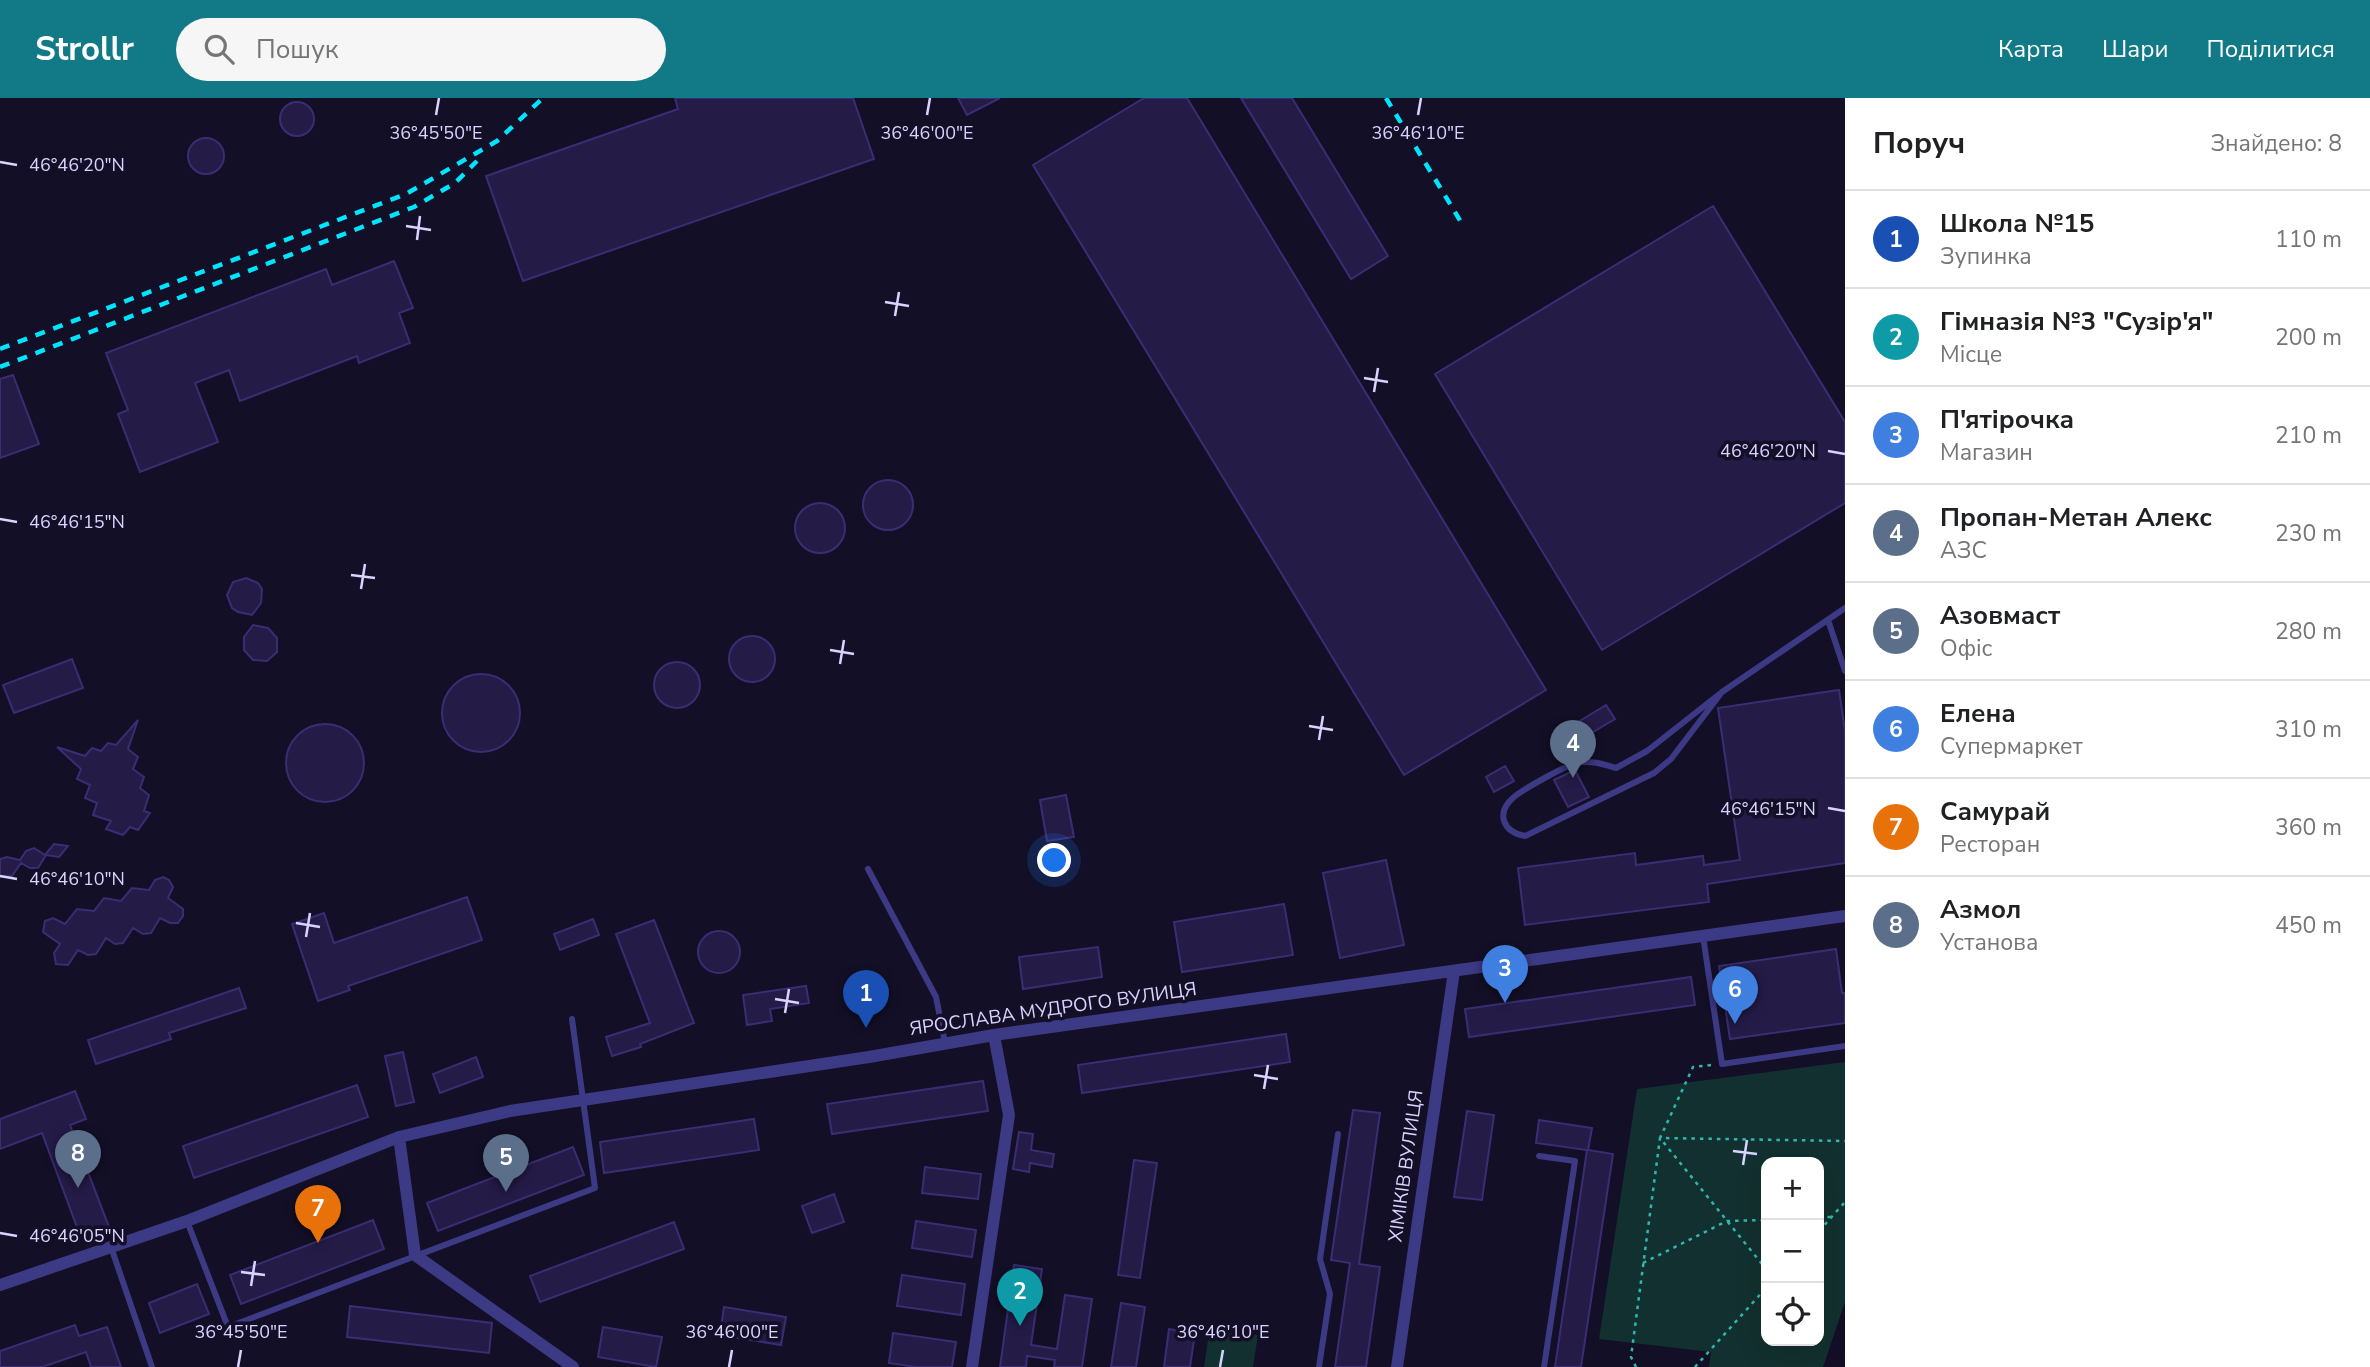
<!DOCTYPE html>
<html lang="uk">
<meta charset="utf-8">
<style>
:root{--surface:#fff;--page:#f6f6f6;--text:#202124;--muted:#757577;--line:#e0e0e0;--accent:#127987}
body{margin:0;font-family:"Nunito Sans",sans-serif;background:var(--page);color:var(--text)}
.controls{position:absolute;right:21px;bottom:21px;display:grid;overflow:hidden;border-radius:14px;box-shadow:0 7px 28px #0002}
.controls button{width:63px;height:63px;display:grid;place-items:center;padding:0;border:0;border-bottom:2px solid var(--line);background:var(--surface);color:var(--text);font:35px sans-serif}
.you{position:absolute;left:1055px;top:763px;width:24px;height:24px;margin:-18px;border:5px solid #fff;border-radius:50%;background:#1a73e8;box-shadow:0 0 0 10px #1a73e833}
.badge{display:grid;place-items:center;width:46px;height:46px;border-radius:50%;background:var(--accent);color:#fff;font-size:23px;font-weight:700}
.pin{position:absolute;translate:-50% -58px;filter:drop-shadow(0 2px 4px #0008)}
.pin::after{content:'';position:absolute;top:37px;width:24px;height:21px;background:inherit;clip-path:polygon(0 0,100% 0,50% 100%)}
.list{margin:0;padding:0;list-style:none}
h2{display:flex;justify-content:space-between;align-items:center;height:91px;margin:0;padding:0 28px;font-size:30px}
h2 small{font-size:23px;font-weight:400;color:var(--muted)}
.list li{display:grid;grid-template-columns:46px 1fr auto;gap:21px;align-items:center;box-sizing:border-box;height:98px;padding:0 28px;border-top:2px solid var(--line)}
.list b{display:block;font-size:26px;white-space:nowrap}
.list p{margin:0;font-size:23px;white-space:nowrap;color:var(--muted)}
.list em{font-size:23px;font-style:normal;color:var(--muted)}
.icon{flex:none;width:38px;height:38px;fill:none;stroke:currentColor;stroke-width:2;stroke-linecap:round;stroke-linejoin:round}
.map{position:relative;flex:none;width:1845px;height:1269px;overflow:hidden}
header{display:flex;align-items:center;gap:42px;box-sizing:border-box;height:98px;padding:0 35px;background:var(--accent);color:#fff}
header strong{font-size:33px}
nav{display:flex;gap:38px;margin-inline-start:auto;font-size:24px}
.search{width:490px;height:63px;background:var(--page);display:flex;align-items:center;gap:18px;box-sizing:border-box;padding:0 24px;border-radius:38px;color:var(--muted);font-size:26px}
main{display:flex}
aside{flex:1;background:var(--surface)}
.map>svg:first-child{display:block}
</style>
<header>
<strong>Strollr</strong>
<div class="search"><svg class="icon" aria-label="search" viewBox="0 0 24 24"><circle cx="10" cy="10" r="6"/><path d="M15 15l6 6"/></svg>Пошук</div>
<nav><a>Карта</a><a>Шари</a><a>Поділитися</a></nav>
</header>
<main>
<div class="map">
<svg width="1845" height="1269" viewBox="0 0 1845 1269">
<rect width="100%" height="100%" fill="#130f26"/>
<path fill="#12302f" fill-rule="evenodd" d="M1845,964V1204L1823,1269H1709L1711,1254L1599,1241L1637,991ZM1819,1064V1243H1766V1064Z
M1210,1228L1258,1237L1253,1269H1204Z"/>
<path fill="#241b47" stroke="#3b2d73" stroke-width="2" d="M675,0H853L874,61L523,183L486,78L678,11Z
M958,0H1000L967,17Z
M1144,0H1187L1546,592L1404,677L1033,67Z
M1241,0H1292L1388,158L1351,181Z
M280 21a17 17 0 1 1 34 0a17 17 0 1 1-34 0Z
M188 58a18 18 0 1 1 36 0a18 18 0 1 1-36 0Z
M1713,108L1845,324V405L1602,552L1435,276Z
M394,163L413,210L399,215L410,245L359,265L357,258L240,303L229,272L195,285L218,344L140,374L118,316L128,312L106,255L326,171L332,187Z
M13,277L39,346L0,360V281Z
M863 407a25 25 0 1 1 50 0a25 25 0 1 1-50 0Z
M795 430a25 25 0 1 1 50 0a25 25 0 1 1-50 0Z
M246,480L258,485L262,491L261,505L252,517L238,514L232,510L227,497L233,484Z
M253,527L268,530L277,540V554L267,563L253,562L244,552V539Z
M729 561a23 23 0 1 1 46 0a23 23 0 1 1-46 0Z
M72,561L83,590L14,615L3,587Z
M654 587a23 23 0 1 1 46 0a23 23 0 1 1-46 0Z
M442 615a39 39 0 1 1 78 0a39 39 0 1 1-78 0Z
M1839,592L1845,633V765L1707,786L1709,804L1525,827L1518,770L1635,755L1636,767L1703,758L1704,767L1740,762L1718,610Z
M1606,607L1615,621L1571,647L1563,633Z
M138,622L128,651L138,659L133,671L144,679L140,690L149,697L144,713L150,715L138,732L130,729L123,737L106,731L111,723L93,717L97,705L85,700L90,687L77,681L81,671L57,649L85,658L92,650L101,653L108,645L116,647Z
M286 665a39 39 0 1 1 78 0a39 39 0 1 1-78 0Z
M1505,668L1514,683L1494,694L1486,679Z
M1575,672L1589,699L1568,709L1554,682Z
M1066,697L1074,739L1047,743L1040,702Z
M54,746L68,748L59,759L46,757L38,770H30L21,765L12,778L0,779V761L7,759L20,762L26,753L34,750L45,757Z
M1386,762L1404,847L1340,860L1323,775Z
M163,779L169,782L173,789L168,800L183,811V818L178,825H170L160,820L151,835L143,836L133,830L123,845L115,846L106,840L96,856L88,857L78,852L68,867L56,866L54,855L60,846L43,834L45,823L53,820L65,826L77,811L94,813L104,800L121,803L132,790L149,792L155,782Z
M467,799L482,842L348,888L350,892L318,903L292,826L324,815L334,845Z
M1284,806L1293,857L1182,874L1174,824Z
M593,821L599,837L560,852L554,836Z
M654,822L694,925L640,946L641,949L612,958L606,939L650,925L616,836Z
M698 854a21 21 0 1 1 42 0a21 21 0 1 1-42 0Z
M1098,849L1102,879L1023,891L1019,859Z
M1836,851L1842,895H1845V925L1730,941L1719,868Z
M1691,879L1695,907L1469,939L1465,911Z
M806,888L809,905L770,911L772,923L747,927L743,897Z
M239,890L246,910L169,935L171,941L96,966L88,942Z
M1286,936L1290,964L1082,995L1078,967Z
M403,954L414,1004L396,1008L385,958Z
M476,959L483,979L440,995L433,976Z
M983,983L988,1013L832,1036L827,1006Z
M357,987L368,1019L194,1080L183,1048Z
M75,993L86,1021L70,1027L109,1129L81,1140L42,1035L0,1051V1021Z
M1353,1012L1380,1015L1359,1166L1380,1169L1366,1269H1335L1350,1165L1331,1162Z
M1467,1013L1494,1017L1482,1102L1454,1099Z
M754,1021L759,1052L604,1075L600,1044Z
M1539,1022L1592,1030L1588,1052L1613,1056L1581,1269H1555L1587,1052L1536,1045Z
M1019,1034L1033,1036L1031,1052L1054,1056L1052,1069L1030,1065L1029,1074L1013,1071Z
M573,1049L584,1077L438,1133L427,1105Z
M1134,1062L1157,1065L1140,1180L1118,1177Z
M925,1069L981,1076L978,1101L922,1095Z
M834,1096L844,1124L812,1135L802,1108Z
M373,1122L384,1151L241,1206L230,1177Z
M916,1123L976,1132L972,1159L912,1150Z
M674,1124L684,1151L540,1204L530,1178Z
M1014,1167L1042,1171L1031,1247L1057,1251L1065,1197L1092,1201L1082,1269H1054L1055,1262L1027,1258L1026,1269H1000Z
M902,1177L965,1186L961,1217L897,1208Z
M197,1186L209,1216L160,1235L149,1205Z
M1121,1205L1145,1209L1136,1269H1111Z
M350,1208L492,1225L489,1255L347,1239Z
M724,1209L786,1219L781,1247L720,1237Z
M75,1227L79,1238L107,1229L121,1269H91L86,1254L42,1269H0V1253Z
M603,1229L662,1239L656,1269L598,1259Z
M1169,1231L1195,1235L1190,1269H1164Z
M893,1235L956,1244L952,1269H916L889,1265Z"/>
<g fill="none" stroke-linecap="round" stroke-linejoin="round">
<path stroke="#2fb8b0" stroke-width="2.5" stroke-dasharray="3.5 5" stroke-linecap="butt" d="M1711,967L1693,969L1660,1040L1766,1171
M1819,1119H1831
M1819,1133L1845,1104
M1643,1165L1727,1123L1766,1122
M1636,1269L1631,1259L1660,1040L1845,1043
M1695,1269L1766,1190"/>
<path stroke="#3d3a85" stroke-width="6" d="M1828,522L1845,573
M1722,594L1671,661L1654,675L1525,738C1503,734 1495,715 1514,699C1522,692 1568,666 1577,665C1591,662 1603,666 1616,670L1647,653L1722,594L1845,510
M868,771L936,899L945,945
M1703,838L1722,966L1845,948
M1539,1058L1575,1063L1544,1269
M187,1123L228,1229L595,1090L572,921
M111,1149L152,1269
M1319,1269L1330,1196L1320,1161L1338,1036"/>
<path stroke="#3d3a85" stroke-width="12" d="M399,1039L415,1157L573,1269
M0,1187L187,1123L399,1039L510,1013L869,959L994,937L1845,818
M972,1269L1009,1017L994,937
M1397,1269L1454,873"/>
<path stroke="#00e5ff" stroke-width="4.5" stroke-dasharray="10 9" stroke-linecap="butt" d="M1386,0L1461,124
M0,251L406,96L497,43L543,0
M0,269L414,109L455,85L477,63"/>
</g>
<path fill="none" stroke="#d9d4ff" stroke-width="2.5" d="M436,17L439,0M927,17L930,0M1418,17L1421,0M0,64L17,67M406,128L431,132M417,142L420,118M885,204L909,208M895,218L899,194M1364,280L1388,284M1374,294L1378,270M1828,353L1845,356M0,421L17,424M351,477L375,480M361,491L365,466M830,552L854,556M840,566L844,542M1309,628L1333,632M1319,642L1323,618M1828,710L1845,713M0,778L17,781M296,825L320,829M306,839L310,815M775,901L799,905M785,915L789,891M1254,977L1278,981M1264,991L1268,967M1733,1053L1757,1056M1743,1067L1747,1042M0,1135L17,1138M241,1174L265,1177M251,1188L255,1163M238,1269L241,1252M729,1269L732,1252M1220,1269L1223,1252"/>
<g text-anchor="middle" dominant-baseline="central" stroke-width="7" stroke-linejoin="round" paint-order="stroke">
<g font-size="19" fill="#d9d4ff" stroke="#130f26">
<text transform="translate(1053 911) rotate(-8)">ЯРОСЛАВА МУДРОГО ВУЛИЦЯ</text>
<text transform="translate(1406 1068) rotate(-82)">ХІМІКІВ ВУЛИЦЯ</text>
</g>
</g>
<g font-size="18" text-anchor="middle" fill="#d9d4ff" stroke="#130f26" stroke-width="7" stroke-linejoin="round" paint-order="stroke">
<text x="1418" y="41">36°46'10"E</text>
<text x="436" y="41">36°45'50"E</text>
<text x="927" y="41">36°46'00"E</text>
<text x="77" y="73">46°46'20"N</text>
<text x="1768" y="359">46°46'20"N</text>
<text x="77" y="430">46°46'15"N</text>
<text x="1768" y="717">46°46'15"N</text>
<text x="77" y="787">46°46'10"N</text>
<text x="77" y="1144">46°46'05"N</text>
<text x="241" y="1240">36°45'50"E</text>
<text x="732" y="1240">36°46'00"E</text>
<text x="1223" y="1240">36°46'10"E</text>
</g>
</svg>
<div class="controls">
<button>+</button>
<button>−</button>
<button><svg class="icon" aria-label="locate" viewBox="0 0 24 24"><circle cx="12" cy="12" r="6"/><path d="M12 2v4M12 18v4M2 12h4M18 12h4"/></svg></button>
</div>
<div class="you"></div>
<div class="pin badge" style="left:866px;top:930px;background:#1a4fb4">1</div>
<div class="pin badge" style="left:1020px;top:1228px;background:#0f9aa8">2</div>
<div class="pin badge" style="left:1505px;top:905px;background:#3f7fe0">3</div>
<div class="pin badge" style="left:1573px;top:680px;background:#5c6f8a">4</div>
<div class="pin badge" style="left:506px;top:1094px;background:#5c6f8a">5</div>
<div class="pin badge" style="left:1735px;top:926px;background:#3f7fe0">6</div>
<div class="pin badge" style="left:318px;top:1145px;background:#e8710a">7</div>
<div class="pin badge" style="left:78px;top:1090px;background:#5c6f8a">8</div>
</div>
<aside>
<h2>Поруч<small>Знайдено: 8</small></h2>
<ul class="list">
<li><span class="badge" style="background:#1a4fb4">1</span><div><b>Школа №15</b><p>Зупинка</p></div><em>110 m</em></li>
<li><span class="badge" style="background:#0f9aa8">2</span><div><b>Гімназія №3 &quot;Сузір'я&quot;</b><p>Місце</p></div><em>200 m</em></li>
<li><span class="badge" style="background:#3f7fe0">3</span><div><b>П'ятірочка</b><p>Магазин</p></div><em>210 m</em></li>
<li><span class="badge" style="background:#5c6f8a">4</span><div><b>Пропан-Метан Алекс</b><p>АЗС</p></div><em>230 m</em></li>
<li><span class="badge" style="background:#5c6f8a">5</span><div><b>Азовмаст</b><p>Офіс</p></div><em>280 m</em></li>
<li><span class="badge" style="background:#3f7fe0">6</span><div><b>Елена</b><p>Супермаркет</p></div><em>310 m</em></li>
<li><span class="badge" style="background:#e8710a">7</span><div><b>Самурай</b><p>Ресторан</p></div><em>360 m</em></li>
<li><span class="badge" style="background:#5c6f8a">8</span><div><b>Азмол</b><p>Установа</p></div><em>450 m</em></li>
</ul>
</aside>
</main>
